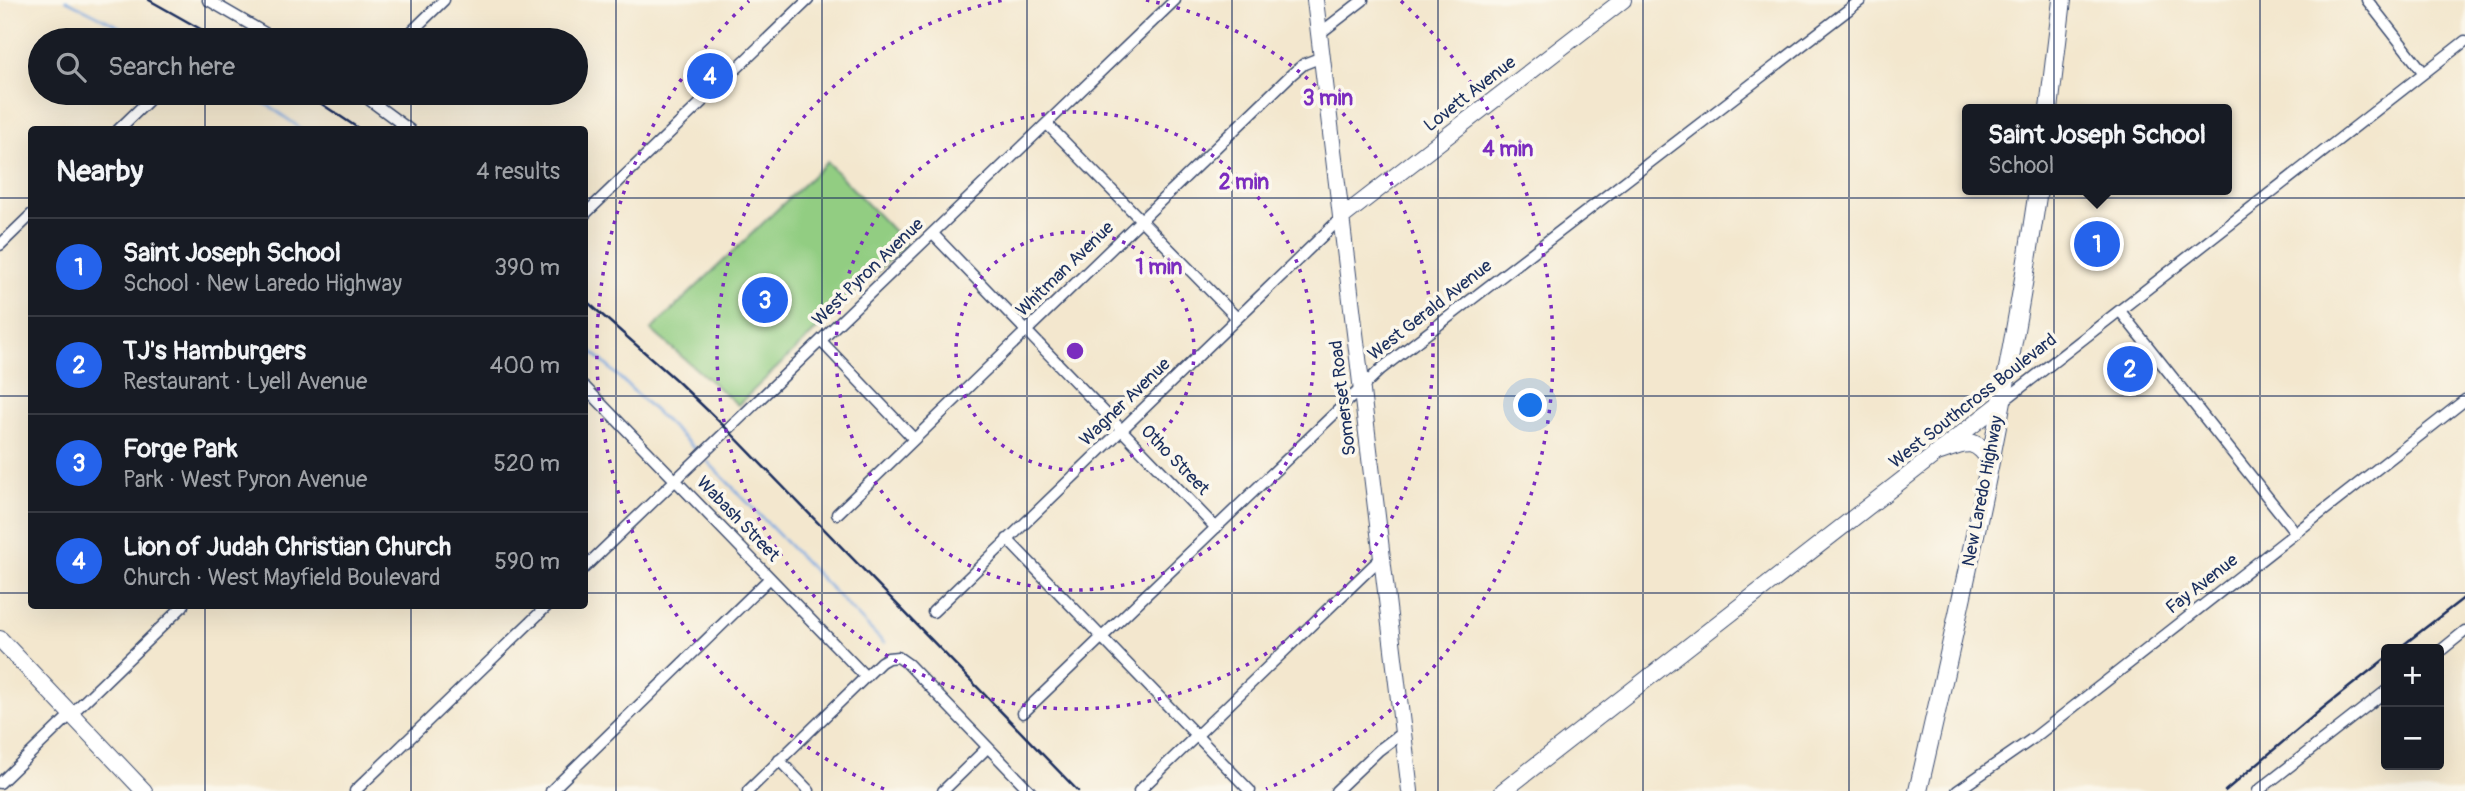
<!DOCTYPE html>
<meta charset="utf-8">
<style>
:root{--surface:#171b24;--page:#242831;--text:#f1f3f6;--muted:#9ea1a6;--line:#363941;--accent:#2563eb}
body{margin:0;font-family:Pangolin,sans-serif;background:var(--page);color:var(--text)}
.controls{position:absolute;right:21px;bottom:21px;display:grid;overflow:hidden;border-radius:7px;box-shadow:0 7px 28px #0002}
.controls button{width:63px;height:63px;display:grid;place-items:center;padding:0;border:0;border-bottom:2px solid var(--line);background:var(--surface);color:var(--text);font:35px sans-serif}
.you{position:absolute;left:1531px;top:406px;width:24px;height:24px;margin:-18px;border:5px solid #fff;border-radius:50%;background:#1a73e8;box-shadow:0 0 0 10px #1a73e833}
.badge{display:grid;place-items:center;width:46px;height:46px;border-radius:50%;background:var(--accent);color:#fff;font-size:23px;font-weight:700}
.pin{position:absolute;translate:-50% -50%;border:4px solid #fff;box-shadow:0 2px 7px #0006}
.popup{position:absolute;left:1962px;top:104px;width:270px;height:91px;box-sizing:border-box;display:grid;place-content:center;border-radius:7px;background:var(--surface);filter:drop-shadow(0 2px 5px #0005);font-size:23px;white-space:nowrap;color:var(--muted)}
.popup b{font-size:26px;color:var(--text)}
.popup::after{content:'';position:absolute;left:50%;top:100%;margin-left:-14px;border:14px solid transparent;border-top-color:var(--surface)}
.list{margin:0;padding:0;list-style:none}
h2{display:flex;justify-content:space-between;align-items:center;height:91px;margin:0;padding:0 28px;font-size:30px}
h2 small{font-size:23px;font-weight:400;color:var(--muted)}
.list li{display:grid;grid-template-columns:46px 1fr auto;gap:21px;align-items:center;box-sizing:border-box;height:98px;padding:0 28px;border-top:2px solid var(--line)}
.list b{display:block;font-size:26px;white-space:nowrap}
.list p{margin:0;font-size:23px;white-space:nowrap;color:var(--muted)}
.list em{font-size:23px;font-style:normal;color:var(--muted)}
.icon{flex:none;width:38px;height:38px;fill:none;stroke:currentColor;stroke-width:2;stroke-linecap:round;stroke-linejoin:round}
.map{position:relative;flex:none;width:2465px;height:791px;overflow:hidden}
.search{position:absolute;background:var(--surface);box-shadow:0 7px 28px #0002;left:28px;top:28px;width:560px;height:77px;display:flex;align-items:center;gap:18px;box-sizing:border-box;padding:0 24px;border-radius:38px;color:var(--muted);font-size:26px}
.panel{position:absolute;background:var(--surface);box-shadow:0 7px 28px #0002;left:28px;top:126px;width:560px;height:483px;border-radius:7px}
.map>svg:first-child{display:block}
</style>
<div class="map">
<svg width="2465" height="791" viewBox="0 0 2465 791">
<rect width="100%" height="100%" fill="#fbf7ec"/>
<filter id="ink" filterUnits="userSpaceOnUse"><feTurbulence type="fractalNoise" baseFrequency=".0143" numOctaves="2"/><feDisplacementMap in="SourceGraphic" scale="14" xChannelSelector="R" yChannelSelector="G"/><feConvolveMatrix kernelMatrix="1 2 1 2 8 2 1 2 1" color-interpolation-filters="sRGB"/></filter>
<filter id="wash" filterUnits="userSpaceOnUse"><feTurbulence type="fractalNoise" baseFrequency=".00686" numOctaves="4" result="noise"/><feDisplacementMap in="SourceGraphic" scale="28" xChannelSelector="R" yChannelSelector="G"/><feGaussianBlur stdDeviation="1.57" result="paint"/><feColorMatrix in="noise" values="0 0 0 0 0 0 0 0 0 0 0 0 0 0 0 0 0 1.4 0 .05"/><feComposite in="paint" operator="in"/></filter>
<g filter="url(#wash)">
<rect width="100%" height="100%" fill="#f3e7ce"/>
<path fill="#92cd82" stroke="#567e70" stroke-width="2" d="M827,162L906,244L738,405L651,330Z"/>
<g fill="none" stroke-linecap="round" stroke-linejoin="round">
<path stroke="#77a6e1" stroke-width="2.5" d="M66,0L146,40
M244,93L269,106L303,130
M584,344L696,450
M708,462L884,643"/>
</g>
</g>
<g filter="url(#ink)">
<g fill="none" stroke-linecap="round" stroke-linejoin="round">
<g stroke="#3b4b6f" stroke-width="13">
<path id="street" d="M208,0L277,40
M2367,0L2424,73
M1319,34L1363,0
M403,40L444,0
M360,93L410,130
M1047,124L1237,318
M118,130L148,101
M584,215L808,0
M933,234L1216,528
M0,245L32,214
M2120,311L2296,533
M822,342L914,439
M584,386L866,677
M2001,403L2465,41
M837,514L1292,74L1304,64L1322,57
M1007,539L1250,791
M584,568L1175,0
M933,612L1341,218
M2439,652L2465,631
M1023,713L1381,369L1861,0
M779,760L809,791
M0,783L183,606
M355,791L547,606
M551,791L770,578
M748,791L881,662L888,658L898,657L908,664L1030,791
M943,791L987,748
M1139,791L1382,557
M1336,791L1379,750L1403,732
M1957,791L2035,737L2465,400
M2258,791L2386,691"/>
</g>
<g stroke="#3b4b6f" stroke-width="18">
<path id="secondary" d="M1315,0L1410,791
M1341,218L1623,0
M0,639L144,791
M1503,791L2001,403"/>
</g>
<g stroke="#3b4b6f" stroke-width="20">
<path id="primary" d="M2049,109L2062,0
M1940,451C1964,443 1974,435 1990,460
M1918,791C1964,592 2008,392 2038,190"/>
</g>
<use href="#street" stroke="#fff" stroke-width="10"/>
<use href="#secondary" stroke="#fff" stroke-width="16"/>
<use href="#primary" stroke="#fff" stroke-width="18"/>
<path stroke="#1b2f5e" stroke-width="2.5" d="M149,0L220,40
M305,93L361,130
M584,299L676,380L729,431L1078,791
M2398,649L2465,597
M2225,791L2323,708L2386,658"/>
</g>
</g>
<path fill="none" stroke="#1b2f5e" stroke-width="2" stroke-opacity="0.55" d="M205,0V40M411,0V40M616,0V791M822,0V791M1027,0V791M1232,0V791M1438,0V791M1643,0V791M1849,0V791M2054,0V791M2260,0V791M205,93V130M411,93V130M0,198H32M584,198H2465M0,396H32M584,396H2465M0,593H32M584,593H2465M205,606V791M411,606V791"/>
<g fill="none" stroke="#7b2cbf" stroke-width="3.5" stroke-dasharray="3.5 7">
<circle cx="1075" cy="351" r="119"/>
<circle cx="1075" cy="351" r="239"/>
<path d="M1146 0A358 358 0 1 1 1004 0"/>
<path d="M884 789A478 478 0 0 1 749 1M1401 1A478 478 0 0 1 1266 789"/>
</g>
<g text-anchor="middle" dominant-baseline="central" stroke-width="7" stroke-linejoin="round" paint-order="stroke">
<g font-size="18" fill="#1b2f5e" stroke="#fbf7ec">
<text transform="translate(1470 94) rotate(-38)">Lovett Avenue</text>
<text transform="translate(1065 269) rotate(-44)">Whitman Avenue</text>
<text transform="translate(868 272) rotate(-44)">West Pyron Avenue</text>
<text transform="translate(1430 310) rotate(-38)">West Gerald Avenue</text>
<text transform="translate(1343 398) rotate(-97)">Somerset Road</text>
<text transform="translate(1973 401) rotate(-38)">West Southcross Boulevard</text>
<text transform="translate(1125 402) rotate(-44)">Wagner Avenue</text>
<text transform="translate(1175 460) rotate(46)">Otho Street</text>
<text transform="translate(1983 491) rotate(-79)">New Laredo Highway</text>
<text transform="translate(738 519) rotate(46)">Wabash Street</text>
<text transform="translate(2202 584) rotate(-38)">Fay Avenue</text>
</g>
</g>
<circle cx="1075" cy="351" r="10" fill="#7b2cbf" stroke="#fbf7ec" stroke-width="3.5"/>
<g font-size="21" text-anchor="middle" font-weight="bold" fill="#7b2cbf" stroke="#fbf7ec" stroke-width="7" stroke-linejoin="round" paint-order="stroke">
<text x="1328" y="105">3 min</text>
<text x="1508" y="156">4 min</text>
<text x="1244" y="189">2 min</text>
<text x="1159" y="274">1 min</text>
</g>
</svg>
<div class="controls">
<button>+</button>
<button>−</button>
</div>
<div class="you"></div>
<div class="pin badge" style="left:2097px;top:244px">1</div>
<div class="popup"><b>Saint Joseph School</b>School</div>
<div class="pin badge" style="left:2130px;top:369px">2</div>
<div class="pin badge" style="left:765px;top:300px">3</div>
<div class="pin badge" style="left:710px;top:76px">4</div>
<div class="search"><svg class="icon" aria-label="search" viewBox="0 0 24 24"><circle cx="10" cy="10" r="6"/><path d="M15 15l6 6"/></svg>Search here</div>
<section class="panel">
<h2>Nearby<small>4 results</small></h2>
<ul class="list">
<li><span class="badge">1</span><div><b>Saint Joseph School</b><p>School · New Laredo Highway</p></div><em>390 m</em></li>
<li><span class="badge">2</span><div><b>TJ's Hamburgers</b><p>Restaurant · Lyell Avenue</p></div><em>400 m</em></li>
<li><span class="badge">3</span><div><b>Forge Park</b><p>Park · West Pyron Avenue</p></div><em>520 m</em></li>
<li><span class="badge">4</span><div><b>Lion of Judah Christian Church</b><p>Church · West Mayfield Boulevard</p></div><em>590 m</em></li>
</ul>
</section>
</div>
